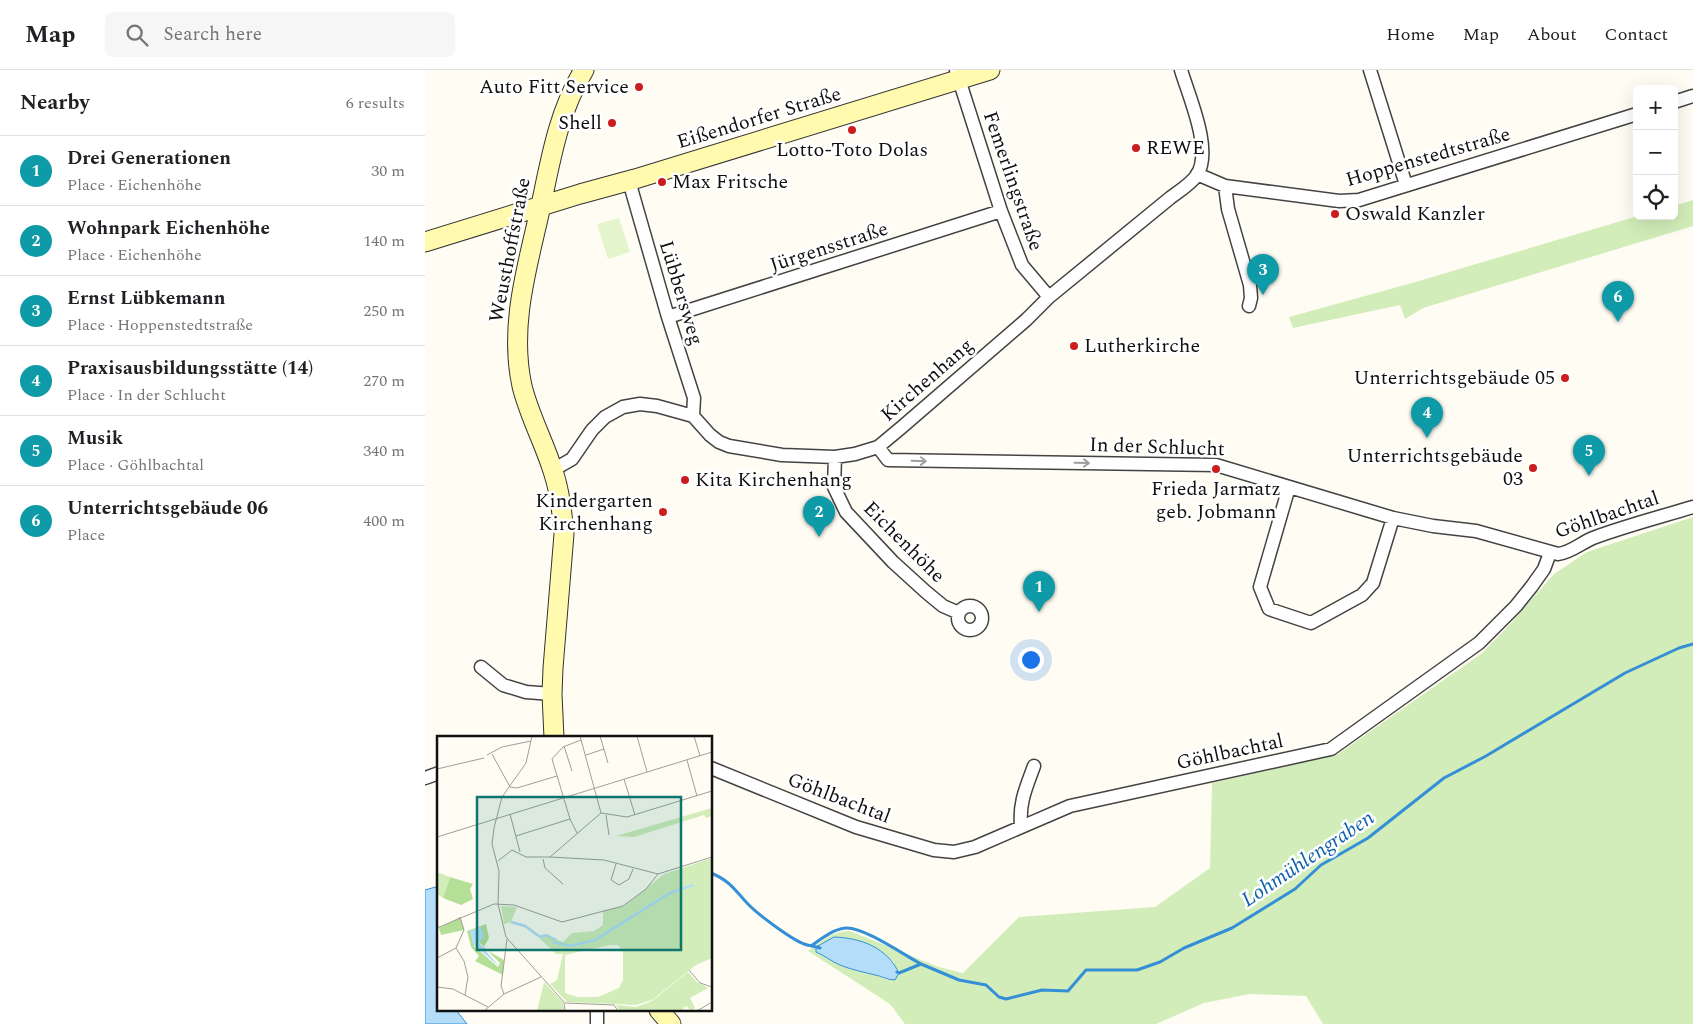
<!DOCTYPE html>
<meta charset="utf-8">
<style>
:root{--surface:#fff;--page:#f6f6f6;--text:#202124;--muted:#757577;--line:#e0e0e0;--accent:#ea580c}
body{margin:0;font-family:Spectral,serif;background:var(--page);color:var(--text)}
.controls{position:absolute;right:15px;top:15px;display:grid;overflow:hidden;border-radius:8px;box-shadow:0 5px 20px #0002}
.controls button{width:45px;height:45px;display:grid;place-items:center;padding:0;border:0;border-bottom:1px solid var(--line);background:var(--surface);color:var(--text);font:25px sans-serif}
.you{position:absolute;left:605px;top:589px;width:18px;height:18px;margin:-12px;border:4px solid #fff;border-radius:50%;background:#1a73e8;box-shadow:0 0 0 8px #1a73e833}
.badge{display:grid;place-items:center;width:32px;height:32px;border-radius:50%;background:var(--accent);color:#fff;font-size:16px;font-weight:700}
.pin{position:absolute;translate:-50% -41px;filter:drop-shadow(0 1px 2px #0008)}
.pin::after{content:'';position:absolute;top:26px;width:18px;height:15px;background:inherit;clip-path:polygon(0 0,100% 0,50% 100%)}
.list{margin:0;padding:0;list-style:none}
h2{display:flex;justify-content:space-between;align-items:center;height:65px;margin:0;padding:0 20px;font-size:21px}
h2 small{font-size:16px;font-weight:400;color:var(--muted)}
.list li{display:grid;grid-template-columns:32px 1fr auto;gap:15px;align-items:center;box-sizing:border-box;height:70px;padding:0 20px;border-top:1px solid var(--line)}
.list b{display:block;font-size:19px;white-space:nowrap}
.list p{margin:0;font-size:16px;white-space:nowrap;color:var(--muted)}
.list em{font-size:16px;font-style:normal;color:var(--muted)}
.icon{flex:none;width:28px;height:28px;fill:none;stroke:currentColor;stroke-width:2;stroke-linecap:round;stroke-linejoin:round}
.map{position:relative;flex:none;width:1268px;height:954px;overflow:hidden}
header{display:flex;align-items:center;gap:30px;box-sizing:border-box;height:70px;padding:0 25px;background:var(--surface);border-bottom:1px solid var(--line)}
header strong{font-size:24px}
nav{display:flex;gap:28px;margin-inline-start:auto;font-size:18px}
.search{width:350px;height:45px;background:var(--page);display:flex;align-items:center;gap:12px;box-sizing:border-box;padding:0 18px;border-radius:8px;color:var(--muted);font-size:19px}
main{display:flex}
aside{flex:1;background:var(--surface)}
.map>svg:first-child{display:block}
</style>
<header>
<strong>Map</strong>
<div class="search"><svg class="icon" aria-label="search" viewBox="0 0 24 24"><circle cx="10" cy="10" r="6"/><path d="M15 15l6 6"/></svg>Search here</div>
<nav><a>Home</a><a>Map</a><a>About</a><a>Contact</a></nav>
</header>
<main>
<aside>
<h2>Nearby<small>6 results</small></h2>
<ul class="list">
<li><span class="badge" style="background:#0f9aa8">1</span><div><b>Drei Generationen</b><p>Place · Eichenhöhe</p></div><em>30 m</em></li>
<li><span class="badge" style="background:#0f9aa8">2</span><div><b>Wohnpark Eichenhöhe</b><p>Place · Eichenhöhe</p></div><em>140 m</em></li>
<li><span class="badge" style="background:#0f9aa8">3</span><div><b>Ernst Lübkemann</b><p>Place · Hoppenstedtstraße</p></div><em>250 m</em></li>
<li><span class="badge" style="background:#0f9aa8">4</span><div><b>Praxisausbildungsstätte (14)</b><p>Place · In der Schlucht</p></div><em>270 m</em></li>
<li><span class="badge" style="background:#0f9aa8">5</span><div><b>Musik</b><p>Place · Göhlbachtal</p></div><em>340 m</em></li>
<li><span class="badge" style="background:#0f9aa8">6</span><div><b>Unterrichtsgebäude 06</b><p>Place</p></div><em>400 m</em></li>
</ul>
</aside>
<div class="map">
<svg width="1268" height="954" viewBox="0 0 1268 954">
<rect width="100%" height="100%" fill="#fffdf3"/>
<path fill="#d2edb9" fill-rule="evenodd" d="M1268,130V156L998,238L980,249L975,235L868,258L864,247L987,213L1213,146H1249V136Z
M1268,447V954H898L881,926L825,924L779,933L731,954H480L465,934L383,881C395,872 409,860 425,861L514,897L538,903L594,847L730,837L785,798L787,713L913,684L1056,584L1077,563L1129,504L1162,482ZM445,875C457,880 459,885 469,892L463,910C448,903 431,901 416,895C407,892 400,885 391,882Z"/>
<path fill="#e4f4cb" d="M194,148L205,182L183,189L172,154Z"/>
<path fill="#b4ddfa" stroke="#358fd7" d="M14,816V940H31L42,954H0V820Z
M409,867C437,868 462,878 474,903L470,910C462,910 457,906 450,905C439,902 427,900 415,895C407,892 399,885 391,882V877Z"/>
<g fill="none" stroke-linecap="round" stroke-linejoin="round">
<path stroke="#358fd7" stroke-width="3" d="M286,803C305,811 309,819 322,833C332,844 366,869 379,874C384,876 389,876 395,878
M386,876C396,869 408,859 421,858C439,857 479,885 496,894
M472,902L474,903L496,894L534,910L561,915L574,927L581,929L617,920L643,921L661,900H712L735,892L759,878L807,858L870,819L896,795L943,768L1019,708L1061,686L1200,603L1254,578L1268,574"/>
<g stroke="#434343" stroke-width="15">
<path id="street" d="M531,0L576,141L597,195L624,227
M945,0L981,115
M1249,32L1268,26
M772,104L800,116L914,131L934,130L1212,44
M204,111L243,247L269,328L268,346
M800,116L803,139L825,215L826,228L824,236
M243,247L576,141
M453,377L463,390L791,395L968,448L1008,456L1051,461L1133,484C1145,483 1156,473 1168,468C1200,456 1235,447 1268,437
M410,387L409,417L421,442L468,492L501,522L518,536L534,543
M128,400L147,389L167,360L180,347L198,337L215,334L232,336L268,346L285,365L294,372L304,376L357,385L410,387L430,384L453,377L477,357L601,250L624,227L745,128C754,121 765,115 772,105C788,80 764,27 756,0
M864,417L835,517L844,539L886,553L937,525L948,513L968,448
M533 548a12 12 0 1 1 24 0a12 12 0 1 1-24 0Z
M56,597L78,615L101,622L127,624
M286,698L431,757L509,780L529,782L550,777L645,736L906,679L1054,573L1091,536L1107,516L1119,499L1125,483
M0,708L14,703
M596,756C594,732 601,718 609,696
M172,954V940"/>
</g>
<g stroke="#323232" stroke-width="21">
<path id="secondary" d="M0,172L155,124L210,109L565,0
M129,668L127,624L128,598L139,464C137,443 135,422 128,401C119,372 104,345 97,316C84,256 102,198 115,140C125,93 133,42 159,0
M234,940L246,954"/>
</g>
<use href="#street" stroke="#fff" stroke-width="12"/>
<use href="#secondary" stroke="#fffaae" stroke-width="19"/>
</g>
<defs><path id="oneway-shaft" d="M-6 0H5M1.5-3L5.5 0L1.5 3" fill="none" stroke-width="1.6" stroke-linecap="round" stroke-linejoin="round" transform="scale(1.25)"/></defs>
<g stroke="#9f9f9f">
<use href="#oneway-shaft" transform="translate(494 391) rotate(2)"/>
<use href="#oneway-shaft" transform="translate(657 393) rotate(1)"/>
</g>
<g fill="#cb1d1d" stroke="#fff" stroke-width="2">
<circle cx="214" cy="17" r="5"/>
<circle cx="187" cy="53" r="5"/>
<circle cx="427" cy="60" r="5"/>
<circle cx="711" cy="78" r="5"/>
<circle cx="237" cy="112" r="5"/>
<circle cx="910" cy="144" r="5"/>
<circle cx="649" cy="276" r="5"/>
<circle cx="1140" cy="308" r="5"/>
<circle cx="1108" cy="398" r="5"/>
<circle cx="791" cy="399" r="5"/>
<circle cx="260" cy="410" r="5"/>
<circle cx="238" cy="442" r="5"/>
</g>
<g text-anchor="middle" dominant-baseline="central" stroke-width="5" stroke-linejoin="round" paint-order="stroke">
<g font-size="20" fill="#101010" stroke="#fff" text-anchor="end">
<text x="204" y="17">Auto Fitt Service</text>
<text x="177" y="53">Shell</text>
<text x="721" y="78" text-anchor="start">REWE</text>
<text x="427" y="80" text-anchor="middle">Lotto-Toto Dolas</text>
<text x="247" y="112" text-anchor="start">Max Fritsche</text>
<text x="920" y="144" text-anchor="start">Oswald Kanzler</text>
<text x="659" y="276" text-anchor="start">Lutherkirche</text>
<text x="1130" y="308">Unterrichtsgebäude 05</text>
<text x="1098" y="386">Unterrichtsgebäude<tspan x="1098" dy="23">03</tspan></text>
<text x="270" y="410" text-anchor="start">Kita Kirchenhang</text>
<text x="791" y="419" text-anchor="middle">Frieda Jarmatz<tspan x="791" dy="23">geb. Jobmann</tspan></text>
<text x="228" y="431">Kindergarten<tspan x="228" dy="23">Kirchenhang</tspan></text>
</g>
<g font-size="20" fill="#101010" stroke="#fff">
<text transform="translate(334 48) rotate(-17)">Eißendorfer Straße</text>
<text transform="translate(1003 87) rotate(-16)">Hoppenstedtstraße</text>
<text transform="translate(588 111) rotate(71)">Femerlingstraße</text>
<text transform="translate(404 177) rotate(-18)">Jürgensstraße</text>
<text transform="translate(85 180) rotate(-79)">Weusthoffstraße</text>
<text transform="translate(256 223) rotate(73)">Lübbersweg</text>
<text transform="translate(502 310) rotate(-41)">Kirchenhang</text>
<text transform="translate(732 377) rotate(2)">In der Schlucht</text>
<text transform="translate(1182 445) rotate(-19)">Göhlbachtal</text>
<text transform="translate(479 472) rotate(45)">Eichenhöhe</text>
<text transform="translate(805 682) rotate(-12)">Göhlbachtal</text>
<text transform="translate(414 728) rotate(21)">Göhlbachtal</text>
</g>
<g font-size="21" font-style="italic" fill="#0f60ac" stroke="#fff">
<text transform="translate(883 789) rotate(-34)">Lohmühlengraben</text>
</g>
</g>
<g transform="translate(12 666)">
<rect width="275" height="275" fill="#fffdf3"/>
<path d="M275,72V80L269,82L267,79L197,101L179,100ZM275,122V222L259,229L215,264L199,269L130,266L113,248L120,244L126,218H119L102,202L108,199L126,206L135,197L157,195L166,189V175L187,170L227,138ZM173,209H181L186,216V244L182,252L161,261H140L128,257V219ZM0,136L13,141L6,162L0,158ZM64,170L80,171L74,186L67,188ZM251,236L260,246L271,252L253,262L258,272L253,275L250,270L246,272L247,275H182L179,269L199,271L215,265ZM107,246L126,266L127,275H100Z" fill="#d2edb9" fill-rule="evenodd"/>
<path d="M13,141L36,148L33,153L36,163L24,169L6,162ZM23,181L27,194L4,199L2,192ZM49,188L52,202L46,212L67,224L66,239L38,225L42,220L34,211L30,195ZM44,191L42,206L63,227L61,231L37,210Z" fill="#b4df97" fill-rule="evenodd"/>
<path d="M44,191L47,201L42,207L63,231L36,208L33,195Z" fill="#b4ddfa"/>
<path fill="none" stroke="#b4ddfa" stroke-width="2.5" d="M74,186L88,190L103,201M103,201L109,199L119,204M116,206L133,210L158,204L233,157L256,149"/>
<path fill="none" stroke="#9f9e98" stroke-width="1" d="M95,0L89,27L65,61L57,92L55,108L62,135L61,168L69,201L127,266L128,275M163,0L171,27M200,0L210,36M257,0L263,20M127,10L135,35M55,18L73,51M50,19L65,11L94,5M149,19L167,13M250,24L260,60M0,33L47,22M187,43L198,79M73,51L80,52L120,40M164,77L190,81L275,55M73,78L83,116M169,79L172,99M140,97L133,83L115,23L126,11L144,4M79,100L133,83M0,101L275,16M113,121L167,124L221,138M106,123L108,132L126,148M61,125L75,114L89,121H113L164,77L143,0M179,128L174,144L182,149L192,143L196,133M0,192L57,168L77,169L125,186L186,170L209,153L221,138L275,121M19,212L27,225L31,241L28,259M0,222L19,212L27,194L23,181M252,234L263,247L275,251M0,251L16,253L51,271M67,258L64,250L70,203M128,267L177,269L181,275M47,275L67,258L104,241M260,275L275,266"/>
<path fill="#0f766e" fill-opacity="0.15" stroke="#0f766e" stroke-width="2.5" d="M40,61H244V214H40Z"/>
<rect width="275" height="275" fill="none" stroke="#101010" stroke-width="2.5"/>
</g>
</svg>
<div class="controls">
<button>+</button>
<button>−</button>
<button><svg class="icon" aria-label="locate" viewBox="0 0 24 24"><circle cx="12" cy="12" r="6"/><path d="M12 2v4M12 18v4M2 12h4M18 12h4"/></svg></button>
</div>
<div class="you"></div>
<div class="pin badge" style="left:614px;top:542px;background:#0f9aa8">1</div>
<div class="pin badge" style="left:394px;top:467px;background:#0f9aa8">2</div>
<div class="pin badge" style="left:838px;top:225px;background:#0f9aa8">3</div>
<div class="pin badge" style="left:1002px;top:368px;background:#0f9aa8">4</div>
<div class="pin badge" style="left:1164px;top:406px;background:#0f9aa8">5</div>
<div class="pin badge" style="left:1193px;top:252px;background:#0f9aa8">6</div>
</div>
</main>
